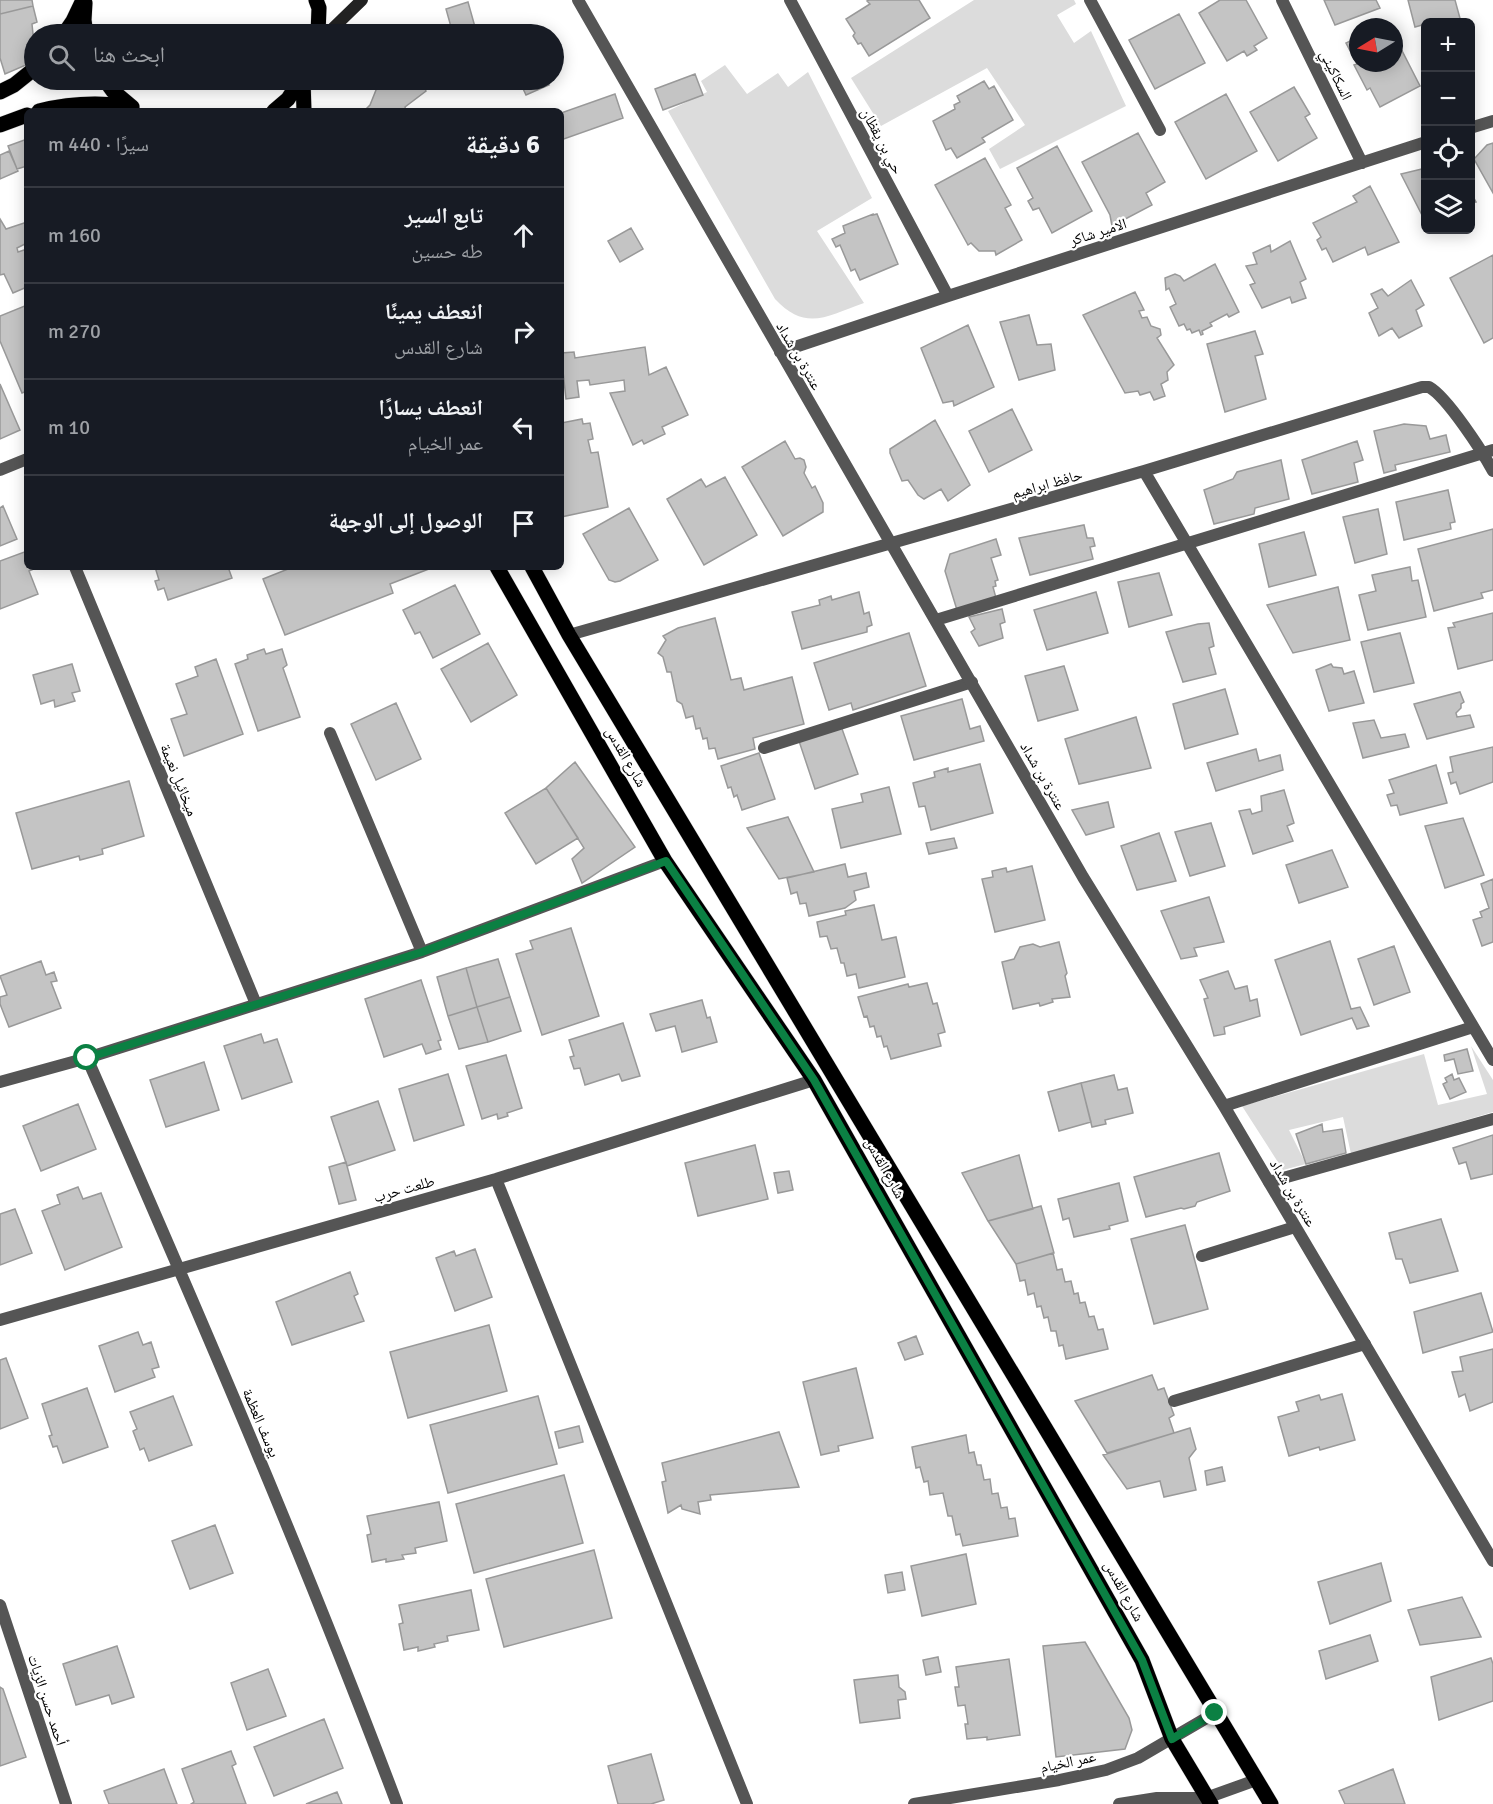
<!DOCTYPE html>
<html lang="ar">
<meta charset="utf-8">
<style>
:root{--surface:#171b24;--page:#20242c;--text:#f1f3f6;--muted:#9ea1a6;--line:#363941}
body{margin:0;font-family:Signika,"Noto Naskh Arabic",sans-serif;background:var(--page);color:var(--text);direction:rtl}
.controls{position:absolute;right:18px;top:18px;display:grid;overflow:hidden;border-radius:9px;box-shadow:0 3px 15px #0003}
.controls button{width:54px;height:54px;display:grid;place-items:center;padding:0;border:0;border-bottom:2px solid var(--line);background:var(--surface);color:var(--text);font:30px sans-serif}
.compass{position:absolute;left:1349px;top:18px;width:54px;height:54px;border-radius:50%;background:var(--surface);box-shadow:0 3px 15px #0003;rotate:260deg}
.stop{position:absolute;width:18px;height:18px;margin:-14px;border:4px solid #0b8043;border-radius:50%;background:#fff}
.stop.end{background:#0b8043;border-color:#fff;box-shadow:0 2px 6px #0008}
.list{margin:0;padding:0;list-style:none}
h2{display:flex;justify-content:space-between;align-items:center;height:78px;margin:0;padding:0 24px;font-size:26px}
h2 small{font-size:20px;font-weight:400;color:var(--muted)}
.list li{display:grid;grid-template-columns:39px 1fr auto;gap:18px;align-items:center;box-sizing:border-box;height:96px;padding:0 24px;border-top:2px solid var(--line)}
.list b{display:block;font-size:22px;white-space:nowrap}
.list p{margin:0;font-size:20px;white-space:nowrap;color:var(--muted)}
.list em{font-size:20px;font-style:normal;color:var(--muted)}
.icon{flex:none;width:33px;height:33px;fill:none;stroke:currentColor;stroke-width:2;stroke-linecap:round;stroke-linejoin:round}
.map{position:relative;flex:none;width:1493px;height:1804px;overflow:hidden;direction:ltr}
.search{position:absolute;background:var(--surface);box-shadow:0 3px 15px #0003;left:24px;top:24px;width:540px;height:66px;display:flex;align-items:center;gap:15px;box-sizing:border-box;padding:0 21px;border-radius:33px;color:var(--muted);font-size:22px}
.panel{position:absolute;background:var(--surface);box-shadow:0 3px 15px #0003;left:24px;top:108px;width:540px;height:462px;border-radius:9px;direction:rtl}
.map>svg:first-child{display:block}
</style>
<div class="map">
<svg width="1493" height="1804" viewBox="0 0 1493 1804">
<rect width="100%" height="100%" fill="#fff"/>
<path fill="#dcdcdc" d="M974,0H1074L1076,4L1057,15L1074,43L1091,31L1126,106L1000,169L989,149L1025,125L987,68L881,126L851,78Z
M725,65L747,94L778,73L788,87L808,72L872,198L817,231L864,303C827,316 806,332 775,299L668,111L707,92L701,81Z
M1471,1046L1493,1080V1112L1351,1154L1343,1117L1289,1130L1306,1164L1283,1170L1242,1106L1424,1054L1438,1105L1487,1094Z"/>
<path fill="#c4c4c4" stroke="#999" stroke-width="1.5" d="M0,0H32L33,6L0,14Z
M869,0H919L930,18L869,56L861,43L858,44L853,36L855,33L846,19L870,4L867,1Z
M1220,0H1246L1267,38L1254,46L1257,50L1247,56L1244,51L1227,61L1199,13Z
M1324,0H1376L1380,8L1335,25Z
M1408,0H1455L1461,22H1426V24L1415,27Z
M468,2L477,34H453L446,9Z
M33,6L37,22L32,24L34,44L31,55L26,65L5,74L0,58V14Z
M1179,14L1205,63L1155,89L1129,40Z
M1394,35L1420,86L1380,107L1370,88L1367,90L1354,65L1357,64L1346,43L1358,37V63H1394Z
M695,74L703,95L663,110L655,89Z
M380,80H420L426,91L405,107L406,111H364L370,105Z
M519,80H546L549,85L526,95Z
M984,81L989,89L994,86L1013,120L982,138L985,142L957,158L951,148L946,150L933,121L955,109L954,105L960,102L957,96Z
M1470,84L1474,110L1470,111Z
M1294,87L1310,114L1305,117L1317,138L1278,161L1250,112Z
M615,94L623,118L561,140V113Z
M1226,94L1257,151L1206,179L1175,122Z
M1138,133L1165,182L1146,193L1152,205L1112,226L1110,215L1082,162Z
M27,139V166L17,169L8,146Z
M1493,143V193L1474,159L1487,145Z
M1057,146L1092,211L1052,233L1039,208L1033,210L1028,201L1033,198L1017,168Z
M9,151L18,171L0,179V155Z
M985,158L1011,205L1005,208L1022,240L996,255L995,251H979L971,243L968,245L935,185Z
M1426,168V223L1401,174Z
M1370,186L1399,242L1368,255L1365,247L1333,262L1326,248L1322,250L1317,240L1321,237L1313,223L1357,202L1353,196Z
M1470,191L1476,202L1470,203Z
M873,214V215L877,214L898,264L860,280L855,269L851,271L840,245L836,247L832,239L845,233L843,226Z
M0,219L6,229L27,222V243L17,248L18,252L27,249V287L13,293L4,274L0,275Z
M631,228L643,249L620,262L608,241Z
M1290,241L1306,279L1300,282L1306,298L1292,303L1290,297L1262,308L1250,285L1255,283L1246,266L1257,264L1253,253L1270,245L1271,252Z
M1493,255V338L1484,343L1450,278Z
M1215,264L1239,312L1229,317L1227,314L1210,323L1212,326L1202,331L1203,334L1201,335L1199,330L1192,333L1190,329L1187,330L1184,324L1179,326L1170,307L1176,304L1169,288L1166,290L1165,278L1175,274L1180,276L1184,281Z
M1411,280L1424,305L1416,310L1422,326L1399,338L1392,328L1379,336L1369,313L1378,308L1371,294L1382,289L1388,296Z
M1135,292L1144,310L1139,311L1142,318L1147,317L1151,326L1160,329L1161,335L1157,338L1174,365L1167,372L1168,380L1161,384L1165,396L1154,400L1150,392L1140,395L1138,391L1125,393L1083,315Z
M27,305V391L22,393L0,341V316Z
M1029,315L1037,345L1051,344L1055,370L1019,380L1000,322Z
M968,325L994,387L954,406L953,401L943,403L921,348Z
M1255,331L1263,354L1255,356L1266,399L1225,412L1207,344Z
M645,347L649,375L666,367L688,415L662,427L665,434L644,444L642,440L633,445L610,393L625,391L624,380L590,385L589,380L577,381L579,397L566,399L561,353L574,352L575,358Z
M0,384L20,430L0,439Z
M1012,409L1032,450L989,472L969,431Z
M582,419L583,424L590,423L593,439L588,440L591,453L598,452L608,507L561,517V423Z
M935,420L970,485L948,501L941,489L924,499L918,495L908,480L902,481L890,453V449Z
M1404,424L1426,426L1430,439L1446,435L1450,452L1395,465L1396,470L1384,473L1374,431Z
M785,441L795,459L800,458L804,460L806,467L804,473L812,488L815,486L823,503V512L783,536L742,467Z
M1357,441L1363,460L1354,463L1358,482L1312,494L1302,460Z
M1281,460L1289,499L1255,508L1254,514L1214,524L1204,490L1233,479L1237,472Z
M725,477L757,535L704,565L667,499L701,479L706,487Z
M1448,490L1455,522L1450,523L1451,529L1404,540L1396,502Z
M3,506L17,539L0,546V508Z
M629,508L658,560L620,581L615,582L609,580L583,534Z
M1378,509L1387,554L1355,563L1343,517Z
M1084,525L1087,538H1093L1095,546L1090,547L1093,559L1030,575L1019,538Z
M1493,529V590L1481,593L1483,598L1434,611L1418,549Z
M1304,532L1316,575L1269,587L1259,544Z
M996,539L1001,555L991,558L998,580L995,581L996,586L993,587L996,598L957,610L945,571L950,554Z
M27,551V567H38L29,571L38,594L0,609V561Z
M155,567H228L232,578L168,600L164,588L158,590L155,581L159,580Z
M293,567H434L390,584L393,593L285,635L263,579Z
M1410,567L1412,581L1418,580L1426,617L1368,630L1359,595L1376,591L1372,575Z
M1159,573L1172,615L1129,627L1118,582Z
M455,585L480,634L433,658L420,632L415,634L403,610Z
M1338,587L1350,640L1293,653L1267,605Z
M859,592L864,614L869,612L872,625L867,627V632L802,649L792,612L820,605L819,600L831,596L832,600Z
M1096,592L1108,633L1047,650L1034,610Z
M1002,609L1005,622L1000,624L1003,638L979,646L971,632L975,629L969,617Z
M1493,613V660L1458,669L1448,628L1455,627L1453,623Z
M715,618L731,680L741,678L744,690L792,677L804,724L753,738L755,749L718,759L715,748L709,749L707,738L703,739L700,728L696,729L693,716L686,718L682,704L677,701L671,672H667L663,657L658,653L666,640L663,636L678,628Z
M1209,623L1214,646L1209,648L1216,674L1183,682L1166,632L1198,624Z
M909,633L926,686L853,710L851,703L829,710L814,663Z
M1400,633L1414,683L1374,692L1361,642Z
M488,643L517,695L471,722L441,669Z
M264,649L266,654L282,649L287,665L283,668L300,717L258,731L235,664L248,659L247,655Z
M216,659L243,734L184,756L171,719L187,714L176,684L198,676L195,667Z
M72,664L80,691L72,693L75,701L55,707L54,700L41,704L33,675Z
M1331,664L1333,667L1342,668L1344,674L1354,671L1364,703L1329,711L1316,670Z
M1064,666L1078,710L1038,721L1025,676Z
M1225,689L1238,734L1185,749L1173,704Z
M1460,692L1464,702L1461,704V708L1456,713L1457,717L1470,715L1474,727L1427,739L1414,704Z
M962,699L970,729L980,726L984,741L914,760L901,716Z
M396,703L421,759L376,780L351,724Z
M1136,717L1151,768L1079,784L1065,739Z
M1374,720L1381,738L1405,734L1409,747L1363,758L1353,723Z
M841,726L858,774L815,789L799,741Z
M1493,747V782L1460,794L1456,782L1451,784L1448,773L1453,772L1450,757Z
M1256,749L1259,761L1280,755L1283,770L1216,791L1207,763Z
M759,753L775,799L742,810L737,795L734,797L731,787L728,788L721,766Z
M575,762L635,847L582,883L572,859L584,848L546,788Z
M980,764L993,813L931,830L925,806L919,807L913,783L935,777L934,772L948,768V772Z
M1436,765L1447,803L1400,815L1397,805L1391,806L1387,795L1394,793L1389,780Z
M129,781L144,836L102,849L103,854L80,860L79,856L32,869L16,813Z
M889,787L901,834L841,848L832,809L863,802L861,794Z
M546,788L578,838L536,864L505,813Z
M1284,790L1294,823L1287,826L1293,841L1253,854L1239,811L1250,809L1252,814L1262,811L1261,796Z
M1108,802L1114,827L1086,835L1072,810Z
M788,817L814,872L779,879L747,828Z
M1463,818L1484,875L1445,888L1425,826Z
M1211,823L1225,866L1190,876L1175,832Z
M1159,833L1176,881L1137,890L1121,846Z
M954,838L957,848L929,854L926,843Z
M1332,850L1348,887L1299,903L1286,865Z
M845,864L848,877L866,873L869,887L854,891L856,900L845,908L809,916L806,903L800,904L797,892L791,894L787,878Z
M1032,866L1045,920L995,932L982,879L993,877L992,871L1006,868L1007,872Z
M1493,879V942L1482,946L1473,920L1482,917L1480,912L1489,908L1481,884Z
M1209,897L1224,942L1194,948L1197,956L1181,959L1161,911Z
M874,905L882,940L896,937L905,977L859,988L856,974L847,976L844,963H841L837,948L831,949L827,936L820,937L817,922L846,915L845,911Z
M571,928L599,1016L542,1035L516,954L533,949L530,941Z
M1330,941L1351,1009L1360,1007L1369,1026L1357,1029L1352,1018L1301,1035L1275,960Z
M1059,942L1067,973L1065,976L1070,997L1052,999L1053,1002L1040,1006L1039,1003L1013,1009L1002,962L1014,959L1020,947L1033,944L1040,947Z
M1394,946L1410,992L1374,1005L1358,959Z
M498,959L510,997L477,1007L466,968Z
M41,961L46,975L54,972L57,981L51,982L61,1008L9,1027L0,1004V997L7,995L0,976Z
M466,968L477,1007L448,1016L437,977Z
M1228,971L1235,989L1247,986L1250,1001L1257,999L1260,1016L1224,1027L1225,1034L1214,1036L1204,999L1208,998L1200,980Z
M421,980L441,1040L438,1041L441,1049L426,1054L422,1044L384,1057L365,999Z
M927,983L933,1004L937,1003L945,1032L938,1034L941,1046L891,1059L887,1046L884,1047L881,1036L877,1037L874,1026L870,1027L867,1016L864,1017L858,997L908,984L909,987Z
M510,997L521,1031L488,1042L477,1007Z
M702,1000L707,1018L710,1017L717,1042L682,1052L675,1026L656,1031L650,1014Z
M477,1007L488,1042L459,1049L448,1016Z
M623,1023L640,1076L622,1081L619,1074L585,1085L580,1068L574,1069L570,1057L574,1056L569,1040Z
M261,1034L264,1043L277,1039L292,1082L242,1099L224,1046Z
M1467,1049L1473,1071L1458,1074L1454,1059L1445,1061L1444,1055Z
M506,1055L522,1108L507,1113L508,1116L498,1119L497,1114L482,1119L466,1066Z
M204,1062L219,1110L166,1127L150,1080Z
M448,1074L464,1125L414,1141L399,1089Z
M1452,1074L1454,1080L1459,1078L1466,1092L1450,1099L1443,1084L1447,1082L1445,1078Z
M1114,1075L1118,1090L1127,1088L1133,1113L1105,1120L1106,1124L1092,1127L1081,1083Z
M1081,1083L1091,1122L1059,1131L1048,1092Z
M378,1101L395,1150L347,1166L331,1117Z
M78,1104L96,1149L41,1171L23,1126Z
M1322,1124L1323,1132L1342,1129L1346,1153L1306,1164L1296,1134Z
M1493,1135V1174L1471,1179L1466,1162L1459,1164L1453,1148Z
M755,1145L768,1199L698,1216L685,1163Z
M1219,1153L1230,1191L1197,1202L1195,1206L1184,1209L1181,1208L1146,1217L1134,1177Z
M1019,1155L1033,1209L988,1221L962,1173Z
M346,1162L356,1200L339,1204L329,1167Z
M789,1171L793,1190L778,1193L774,1173Z
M1119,1183L1128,1221L1109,1226L1110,1229L1074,1237L1069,1218L1063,1220L1058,1199Z
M78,1187L83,1199L101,1193L122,1247L65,1270L42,1211L60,1204L57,1195Z
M1041,1206L1054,1253L1016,1264L988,1221Z
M15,1209L32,1253L0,1265V1214Z
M1441,1219L1458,1271L1410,1283L1402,1259H1396L1389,1233Z
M1185,1225L1208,1309L1154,1324L1131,1239Z
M475,1249L492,1297L455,1311L436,1258L454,1251L456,1256Z
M1053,1253L1057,1270L1062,1269L1065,1282L1071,1281L1074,1294L1078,1293L1080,1303L1085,1302L1089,1317L1094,1316L1098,1330L1103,1329L1108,1349L1066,1359L1063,1345L1059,1346L1056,1331H1051L1048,1317L1044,1318L1041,1306L1037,1307L1034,1293L1028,1295L1025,1280L1020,1281L1016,1264Z
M350,1272L358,1294L354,1296L364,1321L292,1345L276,1302Z
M1481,1293L1493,1332L1423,1353L1414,1312Z
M489,1325L507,1391L408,1418L390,1352Z
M138,1332L143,1345L151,1342L159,1367L152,1369L155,1377L115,1392L99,1346Z
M916,1336L923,1354L905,1360L898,1343Z
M1493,1349V1402L1470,1411L1465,1394L1459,1397L1452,1372L1463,1371L1460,1357Z
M6,1358L28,1418L0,1429V1360Z
M856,1368L873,1438L838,1446L839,1451L821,1455L803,1382Z
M1152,1375L1158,1390L1164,1388L1174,1415L1169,1418L1174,1433L1107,1453L1075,1401Z
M87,1388L108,1447L63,1463L57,1446L53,1447L49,1436L52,1435L42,1404Z
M1342,1394L1355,1440L1320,1450L1319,1447L1289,1456L1278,1417L1299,1411L1296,1402L1319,1395L1321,1400Z
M173,1396L192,1445L149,1461L144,1448L140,1450L133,1431L137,1429L130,1412Z
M538,1396L557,1464L448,1493L430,1425Z
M579,1426L583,1442L559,1448L555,1432Z
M1190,1428L1196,1449L1189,1458L1196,1490L1164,1497L1160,1481L1127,1489L1103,1455Z
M779,1432L799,1487L710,1495L711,1500L698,1502L700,1514L682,1509L681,1505L668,1513L662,1482L666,1481L662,1463Z
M966,1435L969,1453L974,1452L977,1465H981L984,1480L990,1479L992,1494L998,1493L1001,1508L1007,1507L1009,1519L1015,1518L1018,1536L963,1546L960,1534L956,1535L952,1516H948L943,1493L930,1495L928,1481L924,1482L920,1467L916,1468L912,1447Z
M1222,1467L1225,1481L1207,1485L1205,1471Z
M564,1475L583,1543L474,1573L456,1504Z
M439,1502L447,1541L415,1548L416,1553L402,1555L404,1559L386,1562V1559L372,1562L367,1535L371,1534L367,1516Z
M215,1525L233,1573L190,1589L172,1541Z
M594,1550L612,1618L504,1647L486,1579Z
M966,1554L976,1604L922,1616L911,1566Z
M1381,1563L1391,1601L1330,1624L1318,1582Z
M902,1572L905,1590L888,1593L885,1575Z
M471,1590L479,1630L447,1636L448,1641L434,1644L435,1647L418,1651V1647L404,1650L399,1624L403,1623L399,1605Z
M1462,1597L1481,1637L1420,1645L1408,1610Z
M1370,1635L1378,1661L1326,1679L1319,1651Z
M1085,1642L1129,1718L1132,1730L1125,1749L1056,1757L1043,1646Z
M117,1646L134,1697L112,1704L109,1695L76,1705L63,1664Z
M938,1657L941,1672L926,1675L923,1660Z
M1491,1658L1493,1664V1701L1439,1720L1431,1677Z
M1009,1659L1020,1735L987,1740V1737L967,1739L965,1724H968L965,1705L958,1706L955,1687H959L956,1667Z
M268,1669L286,1716L247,1730L231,1683Z
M898,1675L899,1687L905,1692L906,1699L898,1700L900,1718L860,1723L854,1680Z
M0,1687L3,1689L26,1757L0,1766Z
M324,1719L343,1768L274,1796L254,1747Z
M231,1751L236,1764L232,1766L246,1804H191L194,1802L182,1769Z
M651,1754L664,1800L651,1804H618L608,1766Z
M164,1769L177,1804H109L104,1791Z
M1393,1769L1405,1804H1345L1339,1791Z
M337,1792L342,1804H306Z"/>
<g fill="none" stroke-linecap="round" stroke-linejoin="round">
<g stroke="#dbdbdb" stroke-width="16">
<path id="primary" d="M316,0L319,8L318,34
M85,3L84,20L86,34
M64,34L73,21L83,0
M105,80L113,91L132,107
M303,80L304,111
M0,92L14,85L34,69
M39,111C71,103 101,102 132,107
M274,111L288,99L300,80
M0,125L27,115
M497,567L665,861L814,1080L1142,1660L1172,1739L1211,1804
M532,567L569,635L1271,1804"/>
</g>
<path stroke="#555" stroke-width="12" d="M764,748L972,682
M1269,1182L1493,1119
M1202,1256L1295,1227
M1174,1401L1365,1344"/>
<path stroke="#555" stroke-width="12" d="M578,0L1083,877L1224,1106L1493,1561
M790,0L948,296
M1090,0L1160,130
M1282,0L1362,163
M1470,128L1493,121
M780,352L948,296L1426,142
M0,470L27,459
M1144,471L1493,1060
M75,567L256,1004
M936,620L1493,450
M569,635L1144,471L1422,387H1429C1447,397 1482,451 1493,471
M330,733L422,952
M87,1058C195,1304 302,1552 397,1804
M0,1082L87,1058L422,952L665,861
M1224,1106L1473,1027
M496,1179L747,1804
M0,1320L496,1179L814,1080
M0,1605L66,1804
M914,1804L1059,1780L1106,1770L1138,1758L1215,1713
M1119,1804L1157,1798H1206L1256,1780"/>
<path stroke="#222" stroke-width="12" d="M327,34L362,0"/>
<use href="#primary" stroke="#000" stroke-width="15"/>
</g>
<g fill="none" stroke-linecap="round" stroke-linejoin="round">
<path stroke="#0b8043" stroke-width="8" d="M87,1058L422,952L666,861L814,1080L1142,1660L1172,1739L1215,1713"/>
</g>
<g text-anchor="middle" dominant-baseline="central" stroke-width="4.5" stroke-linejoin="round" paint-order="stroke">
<g font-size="15" fill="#000" stroke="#fff">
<text transform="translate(1336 75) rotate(64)">السكاكيني</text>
<text transform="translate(882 141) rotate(62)">حي بن يقظان</text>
<text transform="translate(1098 232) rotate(-18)">الامير شاكر</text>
<text transform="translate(799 356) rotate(60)">عنترة بن شداد</text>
<text transform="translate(1047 484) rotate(-16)">حافظ ابراهيم</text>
<text transform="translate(626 757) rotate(60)">شارع القدس</text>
<text transform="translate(1043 776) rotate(60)">عنترة بن شداد</text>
<text transform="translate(179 780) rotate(68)">ميخائيل نعيمة</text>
<text transform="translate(885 1168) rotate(61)">شارع القدس</text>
<text transform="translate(404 1189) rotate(-16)">طلعت حرب</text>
<text transform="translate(1293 1193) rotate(59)">عنترة بن شداد</text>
<text transform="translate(261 1423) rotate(67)">يوسف العظمة</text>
<text transform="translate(1124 1591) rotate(61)">شارع القدس</text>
<text transform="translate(47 1700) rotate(72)">أحمد حسن الزيات</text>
<text transform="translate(1068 1762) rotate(-12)">عمر الخيام</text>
</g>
</g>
</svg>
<div class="controls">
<button>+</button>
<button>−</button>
<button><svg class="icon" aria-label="locate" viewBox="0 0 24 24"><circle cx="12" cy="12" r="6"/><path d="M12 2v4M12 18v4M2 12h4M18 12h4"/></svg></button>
<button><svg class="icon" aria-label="layers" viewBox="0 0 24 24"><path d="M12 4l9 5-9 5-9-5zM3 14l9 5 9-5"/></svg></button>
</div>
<svg class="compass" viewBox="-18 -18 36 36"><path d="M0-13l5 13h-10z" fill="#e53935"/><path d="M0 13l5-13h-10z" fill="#9ea1a6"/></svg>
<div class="stop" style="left:87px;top:1058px"></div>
<div class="stop end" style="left:1215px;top:1713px"></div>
<div class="search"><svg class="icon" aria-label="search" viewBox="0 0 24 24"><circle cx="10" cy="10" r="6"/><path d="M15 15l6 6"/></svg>ابحث هنا</div>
<section class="panel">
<h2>6 دقيقة<small>سيرًا · 440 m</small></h2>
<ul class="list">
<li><svg class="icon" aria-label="ahead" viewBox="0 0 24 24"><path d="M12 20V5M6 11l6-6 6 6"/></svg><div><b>تابع السير</b><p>طه حسين</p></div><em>160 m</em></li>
<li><svg class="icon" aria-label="right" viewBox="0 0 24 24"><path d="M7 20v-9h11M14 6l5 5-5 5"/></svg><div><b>انعطف يمينًا</b><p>شارع القدس</p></div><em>270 m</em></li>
<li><svg class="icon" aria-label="left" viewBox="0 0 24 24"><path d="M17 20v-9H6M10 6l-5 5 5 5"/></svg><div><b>انعطف يسارًا</b><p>عمر الخيام</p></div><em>10 m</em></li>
<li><svg class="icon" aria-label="arrive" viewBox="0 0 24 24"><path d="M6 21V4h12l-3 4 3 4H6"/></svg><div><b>الوصول إلى الوجهة</b></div></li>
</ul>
</section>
</div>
